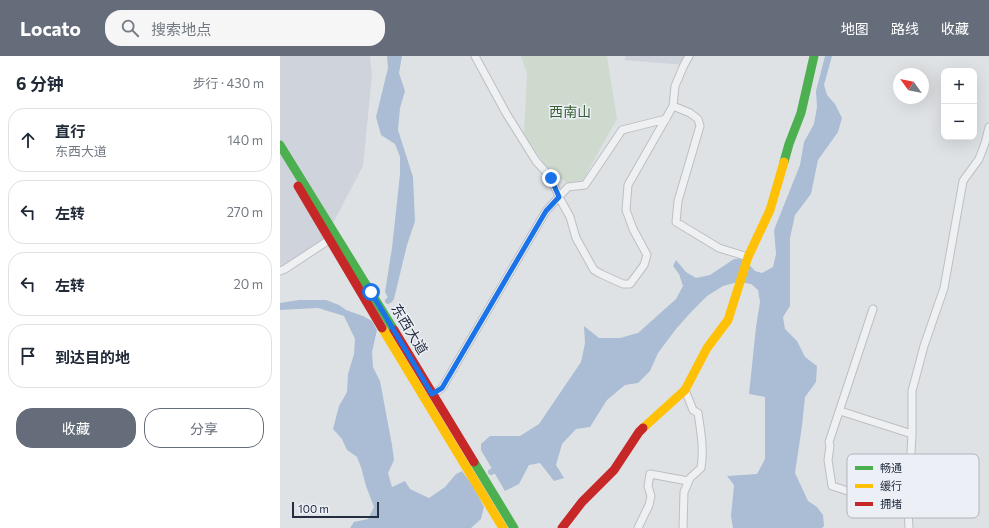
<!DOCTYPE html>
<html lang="zh">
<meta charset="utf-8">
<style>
:root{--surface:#fff;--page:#f6f6f7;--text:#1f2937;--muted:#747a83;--line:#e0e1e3;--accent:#656d7a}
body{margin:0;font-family:Commissioner,"Noto Sans SC",sans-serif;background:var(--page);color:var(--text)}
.controls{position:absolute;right:12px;top:12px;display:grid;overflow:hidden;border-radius:8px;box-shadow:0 4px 16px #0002}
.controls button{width:36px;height:36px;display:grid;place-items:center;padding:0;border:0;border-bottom:1px solid var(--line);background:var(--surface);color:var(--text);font:20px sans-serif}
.compass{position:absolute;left:613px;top:12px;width:36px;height:36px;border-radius:50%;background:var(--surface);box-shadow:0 4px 16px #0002;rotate:303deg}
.scale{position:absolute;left:12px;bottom:10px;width:87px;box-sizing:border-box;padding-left:4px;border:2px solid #242e40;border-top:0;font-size:11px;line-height:14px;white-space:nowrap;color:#242e40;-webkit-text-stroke:3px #ecf0f6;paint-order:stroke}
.stop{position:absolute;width:12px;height:12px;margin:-9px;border:3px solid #1a73e8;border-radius:50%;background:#fff}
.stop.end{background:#1a73e8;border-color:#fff;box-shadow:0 1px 4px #0008}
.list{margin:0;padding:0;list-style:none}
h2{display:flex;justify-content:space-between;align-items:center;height:52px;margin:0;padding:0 16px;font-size:17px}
h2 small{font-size:13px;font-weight:400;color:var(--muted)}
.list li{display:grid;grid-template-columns:26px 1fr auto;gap:12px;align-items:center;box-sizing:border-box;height:64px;margin:0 8px 8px;padding:0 8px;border:1px solid var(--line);border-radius:16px}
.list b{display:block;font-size:15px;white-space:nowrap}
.list p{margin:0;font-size:13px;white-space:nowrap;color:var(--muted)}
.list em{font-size:13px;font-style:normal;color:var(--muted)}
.actions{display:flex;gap:8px;padding:12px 16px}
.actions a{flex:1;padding:9px 0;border:1px solid var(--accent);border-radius:16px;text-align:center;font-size:14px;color:var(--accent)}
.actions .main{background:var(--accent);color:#fff}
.icon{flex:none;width:22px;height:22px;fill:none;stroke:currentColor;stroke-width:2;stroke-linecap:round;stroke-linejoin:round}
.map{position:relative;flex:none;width:709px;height:472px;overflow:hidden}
header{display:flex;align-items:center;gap:24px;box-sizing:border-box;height:56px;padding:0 20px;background:var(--accent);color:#fff}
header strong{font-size:19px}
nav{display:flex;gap:22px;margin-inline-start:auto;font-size:14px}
.search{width:280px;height:36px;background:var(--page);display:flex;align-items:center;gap:10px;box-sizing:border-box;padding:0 14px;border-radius:16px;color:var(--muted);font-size:15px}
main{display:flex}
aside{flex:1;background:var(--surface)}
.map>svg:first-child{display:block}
</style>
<header>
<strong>Locato</strong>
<div class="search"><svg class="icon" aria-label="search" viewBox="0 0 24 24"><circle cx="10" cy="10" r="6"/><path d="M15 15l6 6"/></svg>搜索地点</div>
<nav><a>地图</a><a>路线</a><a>收藏</a></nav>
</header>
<main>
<aside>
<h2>6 分钟<small>步行 · 430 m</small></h2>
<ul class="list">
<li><svg class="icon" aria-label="ahead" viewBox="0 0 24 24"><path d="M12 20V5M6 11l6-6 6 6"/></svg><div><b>直行</b><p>东西大道</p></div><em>140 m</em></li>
<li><svg class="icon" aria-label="left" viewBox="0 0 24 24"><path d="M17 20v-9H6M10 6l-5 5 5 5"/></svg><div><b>左转</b></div><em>270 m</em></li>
<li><svg class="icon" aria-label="left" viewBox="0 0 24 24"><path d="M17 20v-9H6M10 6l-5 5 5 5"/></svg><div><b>左转</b></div><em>20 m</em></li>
<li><svg class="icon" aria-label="arrive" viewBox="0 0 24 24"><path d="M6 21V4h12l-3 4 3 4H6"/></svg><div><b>到达目的地</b></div></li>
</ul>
<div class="actions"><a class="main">收藏</a><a>分享</a></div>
</aside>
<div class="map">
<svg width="709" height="472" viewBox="0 0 709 472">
<rect width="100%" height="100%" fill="#dfe2e5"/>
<path fill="#cfd3db" d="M0,0H90L92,19L83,110L42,188L0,215Z
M346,0H409L404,9L344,4Z"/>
<path fill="#cedace" d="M241,0H327L337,63L303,124L287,127L265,109L244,77L247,18Z"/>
<path fill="#aabdd4" d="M107,0H122L119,17L125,35L120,52L118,74L133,121L135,165L127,189L114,243L111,247L105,236L112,192L120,118V101L115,88L101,79L96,61L108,12Z
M545,0H552L544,29L547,39L555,48L562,62L558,76L538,104L531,138L515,159L510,182V250L503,261L505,273L517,285L525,301L537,310L536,326L525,341L522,370L515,417L528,445L537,451L543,459L544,470L542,472H453L451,460L454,429L447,420L477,418L485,403V341L469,338L476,271L480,246L478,234L471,228L458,226L443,230L427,240L412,255L396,273L378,297L370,315L358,327L345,329L327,344L310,371L296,373L282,388L276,409L284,422L274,425L260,407L249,409L239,428L225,435L201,394V388L210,380H240L259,368L301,306L305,287L304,270L319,282H340L358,277L396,243L403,230L399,218L393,210L396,204L406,216L416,222L430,219L454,203H464L475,215L482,217L493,211L496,198L494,174L520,109L524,86L534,68L537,51L536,35Z
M19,244H46L59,249L66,254L83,260L92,265L97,274L92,296L93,311L100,325L112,389L114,404L108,417L112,431L125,425L130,433L149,442L165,431L176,418L182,415L193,430L204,451L201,463L191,472H70L74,466L88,463L94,451L86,430L81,411L77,401L67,394L62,383L53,373L59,350L67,336L68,318L74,298L75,283L64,260L38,252L0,254V247Z"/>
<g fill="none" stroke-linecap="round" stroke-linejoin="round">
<path stroke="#aabdd4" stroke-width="6" d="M108,245L109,244
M211,416L213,415"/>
<g stroke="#bcbfc3" stroke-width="9">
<path id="street" d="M195,0L226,57L256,105L271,122L279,141L290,161L296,182L314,214L321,218L343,228H350L364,209L367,199L353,173L346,154L348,129L393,50L395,30L404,9L409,0
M393,50L410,57L418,63L420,70L398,145L396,166L439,192L468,201
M0,215L5,213L49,184
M593,253L549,386L550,390L548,404L552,430L628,454
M153,338L162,332L266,155L288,131L305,129L342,74L386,63
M560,355L632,378
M358,472L369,449L371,440L368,430L370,418L408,425
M403,472L404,436L410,422L421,412C424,394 421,376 418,357L413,354L405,334
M629,472L628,454L632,378V335L644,290L664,232L683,125L699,103L705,87L709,71"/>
</g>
<use href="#street" stroke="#eef0f2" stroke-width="7"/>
<path stroke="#4caf50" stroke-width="9" d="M0,89L114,274
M504,106L509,88L521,57L534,0
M194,406L234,472"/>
<path stroke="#ffc107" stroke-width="9" d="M102,272L223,472
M363,372L405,334L427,292L448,264L468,201L490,154L504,106"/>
<path stroke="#c62828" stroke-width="9" d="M18,130L102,272
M114,274L194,406
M282,472L302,446L334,414L359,376L363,372"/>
</g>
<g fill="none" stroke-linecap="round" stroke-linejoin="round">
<path stroke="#1a73e8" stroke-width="5" d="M91,236L152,338L162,332L266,155L279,141L271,122"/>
</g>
<g text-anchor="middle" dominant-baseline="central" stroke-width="3" stroke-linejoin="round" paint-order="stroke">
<g font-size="14" fill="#375d30" stroke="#ecf0f6">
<text x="290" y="55">西南山</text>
</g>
<g font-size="14" fill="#242e40" stroke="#ecf0f6">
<text transform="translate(130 273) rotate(59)">东西大道</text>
</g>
</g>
<rect x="567" y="398" width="132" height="64" rx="6" fill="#ecf0f6" stroke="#b0b6bf" stroke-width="1"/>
<rect x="575" y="410" width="18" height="4" fill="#4caf50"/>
<rect x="575" y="428" width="18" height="4" fill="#ffc107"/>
<rect x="575" y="446" width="18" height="4" fill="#c62828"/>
<g font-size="11" fill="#242e40">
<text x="600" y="416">畅通</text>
<text x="600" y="434">缓行</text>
<text x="600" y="452">拥堵</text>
</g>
</svg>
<div class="controls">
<button>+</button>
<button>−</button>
</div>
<svg class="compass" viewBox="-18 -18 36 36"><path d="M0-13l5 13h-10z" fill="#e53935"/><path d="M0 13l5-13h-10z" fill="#747a83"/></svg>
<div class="scale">100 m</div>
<div class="stop" style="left:91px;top:236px"></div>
<div class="stop end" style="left:271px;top:122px"></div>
</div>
</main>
